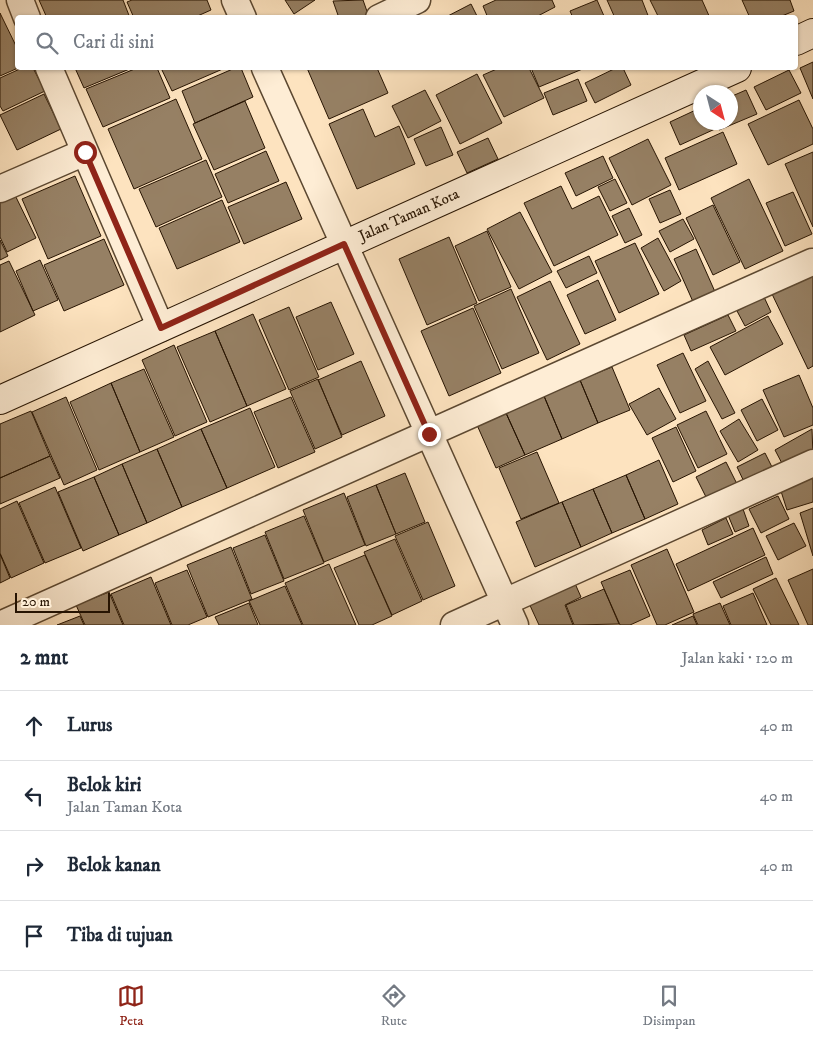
<!DOCTYPE html>
<html lang="id">
<meta charset="utf-8">
<style>
:root{--surface:#fff;--page:#f2f2f3;--text:#1f2937;--muted:#747a83;--line:#e0e1e3;--accent:#8f2418}
body{margin:0;font-family:"IM FELL DW Pica",serif;background:var(--page);color:var(--text)}
.compass{position:absolute;left:693px;top:85px;width:45px;height:45px;border-radius:50%;background:var(--surface);box-shadow:0 1px 4px #0004;rotate:144deg}
.scale{position:absolute;left:15px;bottom:12px;width:95px;box-sizing:border-box;padding-left:5px;border:2px solid #271402;border-top:0;font-size:14px;line-height:18px;white-space:nowrap;color:#271402;-webkit-text-stroke:4px #feedd5;paint-order:stroke}
.stop{position:absolute;width:15px;height:15px;margin:-11px;border:4px solid #8f2418;border-radius:50%;background:#fff}
.stop.end{background:#8f2418;border-color:#fff;box-shadow:0 1px 5px #0008}
.list{margin:0;padding:0;list-style:none}
h2{display:flex;justify-content:space-between;align-items:center;height:65px;margin:0;padding:0 20px;font-size:21px}
h2 small{font-size:16px;font-weight:400;color:var(--muted)}
.list li{display:grid;grid-template-columns:32px 1fr auto;gap:15px;align-items:center;box-sizing:border-box;height:70px;padding:0 20px;border-top:1px solid var(--line)}
.list b{display:block;font-size:19px;white-space:nowrap}
.list p{margin:0;font-size:16px;white-space:nowrap;color:var(--muted)}
.list em{font-size:16px;font-style:normal;color:var(--muted)}
.icon{flex:none;width:28px;height:28px;fill:none;stroke:currentColor;stroke-width:2;stroke-linecap:round;stroke-linejoin:round}
.map{position:relative;flex:none;width:813px;height:625px;overflow:hidden}
.search{position:absolute;background:var(--surface);box-shadow:0 1px 4px #0004;left:15px;right:15px;top:15px;height:55px;display:flex;align-items:center;gap:12px;box-sizing:border-box;padding:0 18px;border-radius:5px;color:var(--muted);font-size:19px}
.sheet{height:345px;background:var(--surface)}
nav{display:flex;justify-content:space-around;align-items:center;box-sizing:border-box;height:70px;border-top:1px solid var(--line);background:var(--surface);font-size:14px;color:var(--muted)}
nav a{display:grid;justify-items:center;gap:2px}
nav .on{color:var(--accent)}
.map>svg:first-child{display:block}
</style>
<div class="map">
<svg width="813" height="625" viewBox="0 0 813 625">
<rect width="100%" height="100%" fill="#fde3bf"/>
<filter id="stains"><feTurbulence type="fractalNoise" baseFrequency=".004" numOctaves="4"/><feColorMatrix values="0 0 0 0 .2 0 0 0 0 .09 0 0 0 0 .02 0 0 0 .5 -.17"/></filter>
<radialGradient id="worn" r=".72"><stop offset=".6" stop-color="#630" stop-opacity="0"/><stop offset="1" stop-color="#630" stop-opacity=".3"/></radialGradient>
<path fill="#968064" stroke="#271402" d="M39,0H123L130,18H47Z
M132,0H207L211,10L193,18H134L127,2Z
M285,0H315L294,14Z
M363,0L369,17L339,18L333,1Z
M496,0H552L555,7L534,18H488L483,6Z
M597,0L604,16L573,18L570,11Z
M607,0H642L649,18H615Z
M650,0H702L710,18H659Z
M742,0H790L794,11L777,18H750Z
M471,4L478,18H444Z
M0,13L18,50V68L0,76Z
M813,62V99L800,68Z
M22,68H33L45,91L3,111L0,106V78Z
M75,68H132L84,88Z
M137,68H157L170,98L103,127L86,89Z
M161,68H225L172,91Z
M235,68H241L253,97L195,123L182,91Z
M307,68H377L388,93L329,119Z
M499,68H529L544,98L504,117L483,75Z
M531,68H585L539,87Z
M616,68H623L631,85L595,103L585,83Z
M789,70L801,93L766,110L754,87Z
M477,74L502,123L460,144L436,95Z
M578,79L587,101L553,115L544,93Z
M425,90L441,121L408,138L392,106Z
M746,90L757,114L719,130L716,122H730V97Z
M44,94L61,129L17,150L0,115Z
M176,99L202,159L134,189L108,129Z
M799,100L813,129V144L768,165L748,124Z
M245,101L265,148L214,170L193,124Z
M700,108V122H712L715,129L680,145L670,122Z
M363,109L375,137L399,126L415,164L357,189L329,124Z
M441,127L453,155L426,166L414,139Z
M723,132L737,164L679,190L665,158Z
M488,138L498,159L467,173L457,152Z
M648,139L671,185L632,205L609,158Z
M266,151L279,181L228,203L215,174Z
M813,152V227L785,164Z
M603,156L613,178L576,196L565,173Z
M206,160L222,197L156,227L139,189Z
M75,176L101,236L48,259L22,199Z
M615,179L627,203L610,211L598,187Z
M749,179L783,251L745,269L711,198Z
M286,182L302,219L244,244L228,207Z
M561,186L572,209L599,196L618,235L554,266L524,203Z
M12,189L36,238L7,252L0,237V195Z
M670,190L681,214L660,223L649,199Z
M793,192L812,234L785,246L766,203Z
M222,200L240,242L177,269L159,228Z
M713,205L740,262L713,275L686,218Z
M629,208L642,235L625,243L612,216Z
M520,212L552,272L519,289L487,229Z
M683,219L694,239L670,252L659,231Z
M487,231L511,287L479,301L455,246Z
M449,237L477,303L427,325L399,259Z
M658,238L681,281L664,291L641,248Z
M104,239L124,285L64,311L44,265Z
M0,240L8,256L0,260Z
M635,243L659,294L619,313L595,261Z
M696,249L716,294L694,304L674,259Z
M589,256L597,273L566,288L557,271Z
M40,260L58,300L33,311L16,271Z
M9,261L35,315L0,332V265Z
M813,274V366L808,369L772,294Z
M598,280L616,320L585,334L567,295Z
M550,281L580,344L547,360L517,297Z
M511,289L539,353L502,369L474,306Z
M764,297L771,312L745,326L737,311Z
M331,302L354,354L318,370L296,317Z
M289,307L319,377L289,390L259,320Z
M473,308L501,373L449,396L421,331Z
M253,314L286,389L247,406L215,331Z
M728,315L736,331L691,351L684,335Z
M768,316L783,344L725,375L710,347Z
M215,331L247,406L210,422L177,347Z
M174,345L207,422L175,436L142,360Z
M683,353L706,401L680,413L657,365Z
M361,361L385,416L342,435L318,380Z
M708,361L735,413L722,419L695,369Z
M612,367L630,410L598,423L580,380Z
M144,369L174,437L140,452L111,383Z
M799,375L813,408V425L784,437L763,390Z
M318,379L342,437L315,449L290,391Z
M580,380L598,423L562,439L544,396Z
M111,383L140,452L99,470L70,402Z
M659,388L676,419L647,435L629,404Z
M544,396L562,439L525,455L506,413Z
M66,397L97,470L64,485L32,412Z
M291,397L315,452L278,468L254,412Z
M762,399L778,430L757,441L741,410Z
M250,408L275,467L227,488L201,429Z
M31,411L50,456L0,478V424Z
M706,411L727,454L698,468L677,425Z
M506,413L525,455L496,468L477,425Z
M739,419L758,450L738,462L720,431Z
M676,427L696,471L673,482L652,438Z
M201,429L227,488L182,507L157,449Z
M812,429L813,456L786,471L775,450Z
M157,449L182,507L147,523L122,464Z
M537,452L559,503L521,519L499,468Z
M765,453L775,473L747,488L737,467Z
M50,456L60,478L0,504V478Z
M659,460L678,504L645,519L626,475Z
M726,462L737,484L707,499L696,477Z
M122,464L147,523L119,535L94,477Z
M405,473L425,522L396,534L376,485Z
M813,474V502L787,510L779,485Z
M626,475L645,519L612,533L593,489Z
M94,477L119,535L83,551L58,492Z
M376,485L396,534L366,546L347,497Z
M55,487L81,548L45,563L19,503Z
M593,489L612,533L581,547L562,502Z
M344,493L365,545L324,562L303,510Z
M778,496L789,519L761,533L749,509Z
M17,501L44,563L11,578L0,553V509Z
M562,502L581,547L535,567L516,522Z
M813,508V556L800,513Z
M743,509L749,526L735,532L728,515Z
M304,516L324,563L284,579L265,532Z
M726,518L733,534L708,545L702,530Z
M428,522L455,586L423,600L395,536Z
M794,523L806,546L778,560L766,536Z
M753,528L765,555L688,591L676,564Z
M265,535L284,581L251,594L233,548Z
M395,539L422,601L392,615L364,552Z
M231,547L252,599L208,617L187,565Z
M667,549L694,612L665,625H657L631,565Z
M0,554L10,578L0,583Z
M365,555L392,616L372,625H359L334,568Z
M766,557L773,574L721,598L713,582Z
M329,564L356,625H303L285,583Z
M813,569V625H808L788,580Z
M187,570L207,617L188,625H172L155,583Z
M630,570L650,616L630,625H620L601,582Z
M151,577L171,625H124L111,594Z
M776,578L799,625H771L753,589Z
M573,579L581,597L565,605L573,625H539L527,599Z
M285,586L302,625H260L249,601Z
M604,589L619,624L574,625L566,605Z
M109,592L123,625H85L76,605Z
M753,593L767,625H731L723,606Z
M249,603L258,625H219L215,617Z
M720,603L730,625H698L693,614Z
M80,616L84,625H57Z
M693,616L697,625H672Z"/>
<g fill="none" stroke-linecap="round" stroke-linejoin="round">
<g stroke="#5c4831" stroke-width="29">
<path id="street" d="M20,0L27,18
M235,0L243,18
M379,18L417,0
M49,68L161,328
M265,68L515,625
M0,189L85,152
M0,625L812,262
M454,625L813,463"/>
</g>
<g stroke="#271402" stroke-width="30">
<path id="secondary" d="M796,41L813,33
M0,400L737,68"/>
</g>
<use href="#street" stroke="#feedd5" stroke-width="26"/>
<use href="#secondary" stroke="#feedd5" stroke-width="28"/>
</g>
<g fill="none" stroke-linecap="round" stroke-linejoin="round">
<path stroke="#8f2418" stroke-width="6" d="M85,152L161,328L344,244L429,434"/>
</g>
<g text-anchor="middle" dominant-baseline="central" stroke-width="4.5" stroke-linejoin="round" paint-order="stroke">
<g font-size="15" fill="#271402" stroke="#feedd5">
<text transform="translate(409 215) rotate(-24)">Jalan Taman Kota</text>
</g>
</g>
<rect width="100%" height="100%" filter="url(#stains)"/>
<rect width="100%" height="100%" fill="url(#worn)"/>
</svg>
<svg class="compass" viewBox="-18 -18 36 36"><path d="M0-13l5 13h-10z" fill="#e53935"/><path d="M0 13l5-13h-10z" fill="#747a83"/></svg>
<div class="scale">20 m</div>
<div class="stop" style="left:85px;top:152px"></div>
<div class="stop end" style="left:429px;top:434px"></div>
<div class="search"><svg class="icon" aria-label="search" viewBox="0 0 24 24"><circle cx="10" cy="10" r="6"/><path d="M15 15l6 6"/></svg>Cari di sini</div>
</div>
<section class="sheet">
<h2>2 mnt<small>Jalan kaki · 120 m</small></h2>
<ul class="list">
<li><svg class="icon" aria-label="ahead" viewBox="0 0 24 24"><path d="M12 20V5M6 11l6-6 6 6"/></svg><div><b>Lurus</b></div><em>40 m</em></li>
<li><svg class="icon" aria-label="left" viewBox="0 0 24 24"><path d="M17 20v-9H6M10 6l-5 5 5 5"/></svg><div><b>Belok kiri</b><p>Jalan Taman Kota</p></div><em>40 m</em></li>
<li><svg class="icon" aria-label="right" viewBox="0 0 24 24"><path d="M7 20v-9h11M14 6l5 5-5 5"/></svg><div><b>Belok kanan</b></div><em>40 m</em></li>
<li><svg class="icon" aria-label="arrive" viewBox="0 0 24 24"><path d="M6 21V4h12l-3 4 3 4H6"/></svg><div><b>Tiba di tujuan</b></div></li>
</ul>
</section>
<nav>
<a class="on"><svg class="icon" aria-label="map" viewBox="0 0 24 24"><path d="M3 6l6-2 6 2 6-2v14l-6 2-6-2-6 2zM9 4v14M15 6v14"/></svg>Peta</a>
<a><svg class="icon" aria-label="directions" viewBox="0 0 24 24"><path d="M12 3l9 9-9 9-9-9zM9 14v-3h6M13 9l2 2-2 2"/></svg>Rute</a>
<a><svg class="icon" aria-label="saved" viewBox="0 0 24 24"><path d="M7 4h10v16l-5-4-5 4z"/></svg>Disimpan</a>
</nav>
